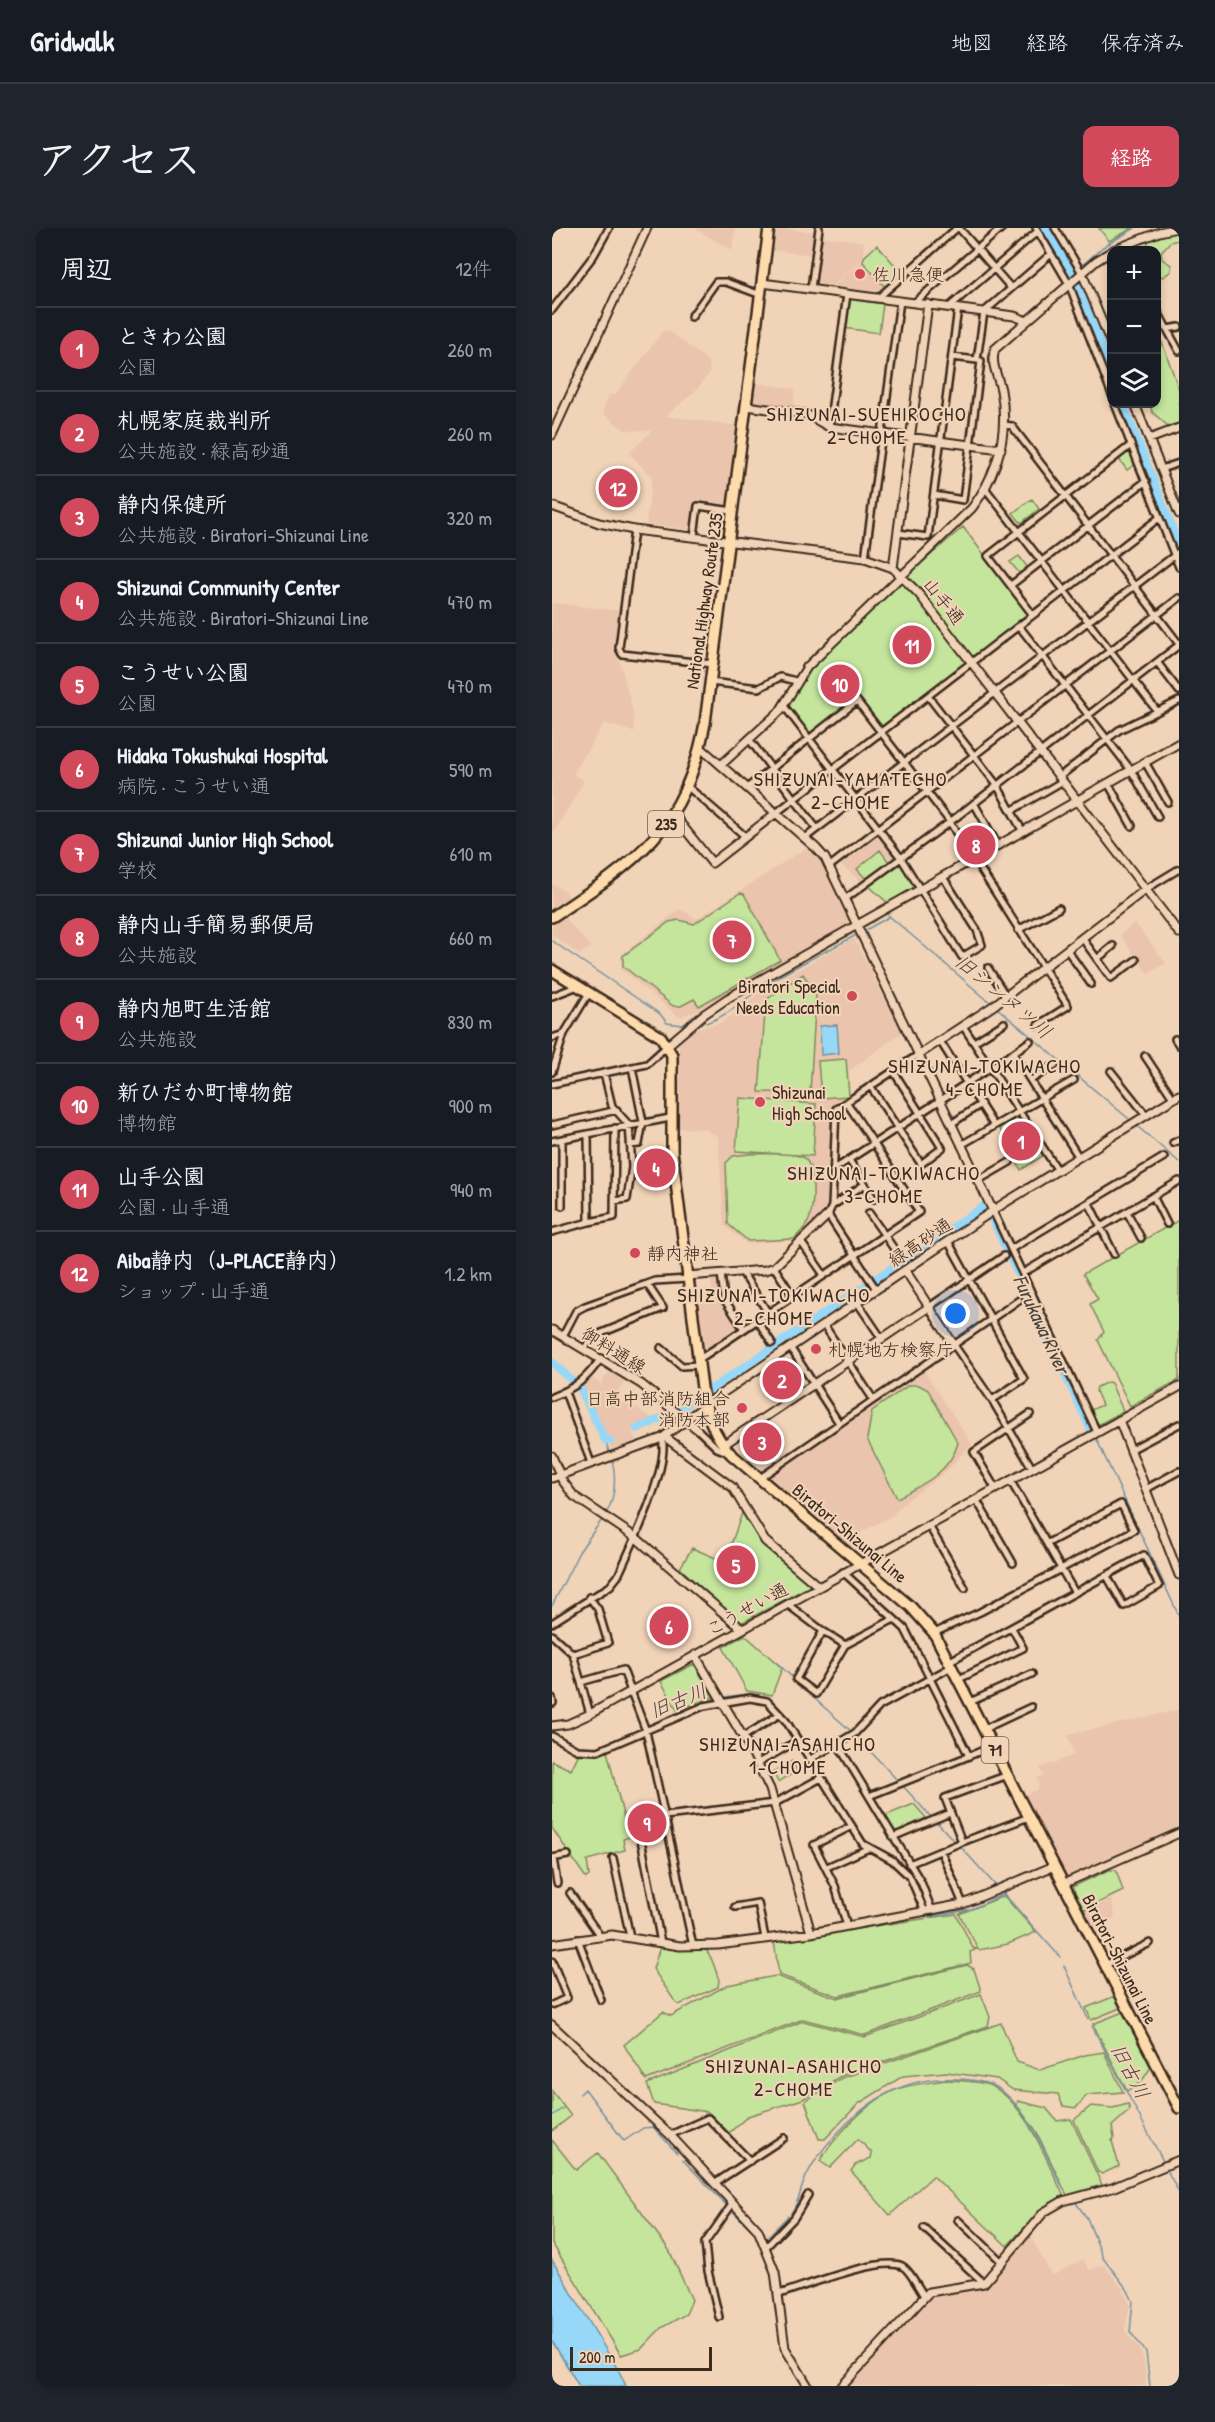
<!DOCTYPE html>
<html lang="ja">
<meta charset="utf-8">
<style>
:root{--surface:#171b24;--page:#20242c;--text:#f1f3f6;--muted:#9ea1a6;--line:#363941;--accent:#d1495b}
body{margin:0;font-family:"Patrick Hand","Klee One",sans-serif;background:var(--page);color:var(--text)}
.controls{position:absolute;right:18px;top:18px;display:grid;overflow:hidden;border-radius:12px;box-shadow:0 3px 9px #0003}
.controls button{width:54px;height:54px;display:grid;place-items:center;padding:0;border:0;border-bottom:2px solid var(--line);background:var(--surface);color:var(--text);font:30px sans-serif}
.scale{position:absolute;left:18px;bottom:15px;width:142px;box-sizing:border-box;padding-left:6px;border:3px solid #3b2a1e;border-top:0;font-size:16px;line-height:21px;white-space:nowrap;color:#3b2a1e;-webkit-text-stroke:4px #f1d3b7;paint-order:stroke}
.you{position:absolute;left:404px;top:1086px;width:21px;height:21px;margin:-15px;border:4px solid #fff;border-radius:50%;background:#1a73e8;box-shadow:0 0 0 9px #1a73e833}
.badge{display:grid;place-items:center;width:39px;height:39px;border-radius:50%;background:var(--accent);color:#fff;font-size:20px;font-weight:700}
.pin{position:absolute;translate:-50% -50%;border:3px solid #fff;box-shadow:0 2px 6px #0006}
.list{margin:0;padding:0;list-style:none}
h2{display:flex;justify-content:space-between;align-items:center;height:78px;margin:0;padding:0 24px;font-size:26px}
h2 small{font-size:20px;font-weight:400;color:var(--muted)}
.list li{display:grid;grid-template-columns:39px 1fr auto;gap:18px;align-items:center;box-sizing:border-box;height:84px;padding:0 24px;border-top:2px solid var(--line)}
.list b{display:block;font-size:22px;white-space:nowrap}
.list p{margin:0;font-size:20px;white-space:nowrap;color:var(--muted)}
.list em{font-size:20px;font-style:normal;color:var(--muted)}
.icon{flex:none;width:33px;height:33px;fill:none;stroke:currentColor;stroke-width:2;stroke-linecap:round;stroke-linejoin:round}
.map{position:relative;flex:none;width:627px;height:2158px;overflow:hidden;border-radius:12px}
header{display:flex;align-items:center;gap:36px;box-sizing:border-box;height:84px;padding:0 30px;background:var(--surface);border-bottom:2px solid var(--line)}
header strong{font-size:28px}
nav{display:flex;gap:33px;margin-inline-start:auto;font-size:21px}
.intro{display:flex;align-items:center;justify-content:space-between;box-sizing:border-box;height:144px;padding:0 36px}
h1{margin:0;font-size:42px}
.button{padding:15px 27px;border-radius:12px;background:var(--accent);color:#fff;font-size:21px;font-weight:700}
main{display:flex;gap:36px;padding:0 36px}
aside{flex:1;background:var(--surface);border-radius:12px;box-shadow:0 3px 9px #0003}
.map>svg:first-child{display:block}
</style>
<header>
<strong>Gridwalk</strong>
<nav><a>地図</a><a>経路</a><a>保存済み</a></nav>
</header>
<div class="intro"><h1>アクセス</h1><a class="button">経路</a></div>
<main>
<aside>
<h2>周辺<small>12件</small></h2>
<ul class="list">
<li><span class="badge">1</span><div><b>ときわ公園</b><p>公園</p></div><em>260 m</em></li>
<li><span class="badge">2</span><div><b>札幌家庭裁判所</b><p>公共施設 · 緑高砂通</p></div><em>260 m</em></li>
<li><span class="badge">3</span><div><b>静内保健所</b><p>公共施設 · Biratori-Shizunai Line</p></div><em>320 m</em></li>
<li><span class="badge">4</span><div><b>Shizunai Community Center</b><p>公共施設 · Biratori-Shizunai Line</p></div><em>470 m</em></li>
<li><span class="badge">5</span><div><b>こうせい公園</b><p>公園</p></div><em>470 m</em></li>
<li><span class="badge">6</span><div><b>Hidaka Tokushukai Hospital</b><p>病院 · こうせい通</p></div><em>590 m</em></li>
<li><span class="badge">7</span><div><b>Shizunai Junior High School</b><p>学校</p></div><em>610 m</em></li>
<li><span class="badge">8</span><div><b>静内山手簡易郵便局</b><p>公共施設</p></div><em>660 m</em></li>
<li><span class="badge">9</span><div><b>静内旭町生活館</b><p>公共施設</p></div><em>830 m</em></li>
<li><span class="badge">10</span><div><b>新ひだか町博物館</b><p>博物館</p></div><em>900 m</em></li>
<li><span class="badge">11</span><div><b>山手公園</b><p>公園 · 山手通</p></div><em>940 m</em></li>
<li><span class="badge">12</span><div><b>Aiba静内（J-PLACE静内）</b><p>ショップ · 山手通</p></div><em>1.2 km</em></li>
</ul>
</aside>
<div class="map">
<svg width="627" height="2158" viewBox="0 0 627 2158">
<rect width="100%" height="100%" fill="#f1d3b7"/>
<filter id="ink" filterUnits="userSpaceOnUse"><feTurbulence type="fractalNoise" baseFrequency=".0167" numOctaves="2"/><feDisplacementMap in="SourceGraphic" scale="12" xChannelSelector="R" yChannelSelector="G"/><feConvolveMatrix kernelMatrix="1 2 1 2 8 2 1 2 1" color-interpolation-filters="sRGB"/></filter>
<g filter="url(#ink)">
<path fill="#eac4ac" d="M146,0H183L180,22L145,2Z
M225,0L263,4L260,27L222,22Z
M269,8L312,14L310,31L277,61L262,59Z
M309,33L332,58L323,66L280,60Z
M117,103L156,133L158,144L144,162L114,188L187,198L180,241L177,244L180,245L174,279L143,275L140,302L94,296L100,249L77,225L100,203L73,202L52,186V178L58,166L63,167L110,104Z
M204,155L243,161L241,181L201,175Z
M0,375L69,383L64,420L81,484L82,504L52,495L21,546L32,553L2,604L0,602Z
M326,603L347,630L313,657L286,634Z
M254,620L271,636L299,697L196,752L150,781L127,789L69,741V727L128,681L145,691Z
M0,656L13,663L16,669L0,679Z
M12,689L39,719L27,726L0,707V698Z
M583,695L614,735L596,746L568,707Z
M302,710L350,804L297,843L298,869L279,880L275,981L245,1012L195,1016L172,997L166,908L152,901L125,900L127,816L141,802L169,795L191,780L208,763Z
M168,1050L171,1072L190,1100L155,1124L149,1116L143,1065L160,1063L159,1051Z
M58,1142L73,1152L60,1173L69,1178L73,1173L105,1193L80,1202L84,1213L60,1222L29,1157L39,1149L49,1156Z
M372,1143L420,1216L393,1244L351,1275L341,1287L291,1314L216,1249Z
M626,1482L627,1601L515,1650L473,1567L486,1561L487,1555L485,1550L491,1547L488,1540L522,1527L516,1507Z
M559,1671L563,1689L541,1700L533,1684Z
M477,2006L500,2048L531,2031L537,2042L552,2037L570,2060L578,2076L573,2101L577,2109L587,2119L593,2137L594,2158H294L377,2069L404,2060L430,2059L460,2025L468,2023Z"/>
<path fill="#c5e59d" stroke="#80885e" stroke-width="1.5" d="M547,0H581L557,13Z
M627,3V12L618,14L609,24L610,31L619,37V43L611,49L605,46L604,22L590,20L596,17L595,13Z
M325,17L349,44L333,59L311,34L312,29Z
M296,71L331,76L327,105L292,100Z
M605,112L610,114L627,162V195L616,198L600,184L598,176H604Z
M578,219L585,235L575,242L566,230Z
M480,271L487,281L469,295L461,285Z
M411,299L477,386L330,498L306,468L258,507L236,478L251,448L349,353Z
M467,328L476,340L468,346L458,334Z
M328,622L337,634L315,652L305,641Z
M349,636L363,659L336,675L317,658Z
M188,665L192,666L228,732L147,778L142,771L129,778H121L71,738V728L117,694L127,692L142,696Z
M251,746L264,766L258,865L207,864L214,772Z
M294,831L297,868L269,870L266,833Z
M188,870L264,876L261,928L184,923Z
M466,888L492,927L469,942L447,899Z
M197,926C210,926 239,924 250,929C265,936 262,978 257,992C254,999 248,1005 242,1011L196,1013L176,996L174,935L181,928Z
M627,992V1152L578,1178L546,1112L552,1104L538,1076L546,1071L531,1046Z
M556,1154L559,1155L571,1183L546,1197L539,1182L550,1177L544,1163L545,1159Z
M357,1157H367L376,1162L406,1215C398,1244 371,1257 345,1270L315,1211L320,1183Z
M190,1285L195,1287L207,1311L259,1355L258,1358L189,1395L128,1340L140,1320L173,1334Z
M193,1407L230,1440L220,1467L195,1463L171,1419Z
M142,1436L161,1469L125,1482L109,1453Z
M55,1523L73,1594L83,1592L85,1607L71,1611L73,1622L35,1632L37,1648L34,1650L0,1600V1533L19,1542L27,1525Z
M240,1533L245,1543L226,1554L221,1544Z
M362,1576L374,1590L343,1604L332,1588Z
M557,1642H564L571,1663L531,1682L520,1659Z
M452,1668L484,1704L456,1716L427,1722L407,1686Z
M404,1686L421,1720L425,1721L418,1724L419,1735L286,1768L227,1747L222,1713Z
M108,1719L129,1722H154C161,1730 163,1742 167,1752L166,1759L127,1777L124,1775L101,1741Z
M415,1737L422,1741L429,1763L313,1807L251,1791L94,1852L72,1817L111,1784L119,1788L175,1757L224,1748L285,1770Z
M429,1766L438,1789L436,1798L289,1848L251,1871L196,1888L177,1905L156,1884L102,1876L95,1856L251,1793L313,1809Z
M563,1768L568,1780L539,1792L534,1780Z
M571,1784L599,1839L590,1853L575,1863L541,1796Z
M449,1795L465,1834L488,1842L533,1827L552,1824L571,1864L535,1867L524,1880L511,1878L506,1866L461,1862L445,1851L394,1844L351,1848L306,1876L273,1911H267L253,1873L290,1850Z
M393,1852C407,1853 426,1852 439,1858C473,1873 497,1937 512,1969L487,1984L455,2018L381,1948L338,1987L299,1943L303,1937L319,1930L320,1925L306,1911L278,1940L268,1933C282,1909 316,1873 343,1862C358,1856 377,1855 393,1852Z
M0,1863L19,1888L0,1903Z
M466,1873L494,1880L505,1893L519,1891L550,1957L515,1967L483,1901L464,1879Z
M576,1876L578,1882L560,1898L562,1910L560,1913L567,1938L550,1946L546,1944L522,1892L539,1878L561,1880Z
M0,1912L24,1942L46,1925L117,2022L140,2072L134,2086L109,2100L89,2121L69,2127L0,2015Z"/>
<path fill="#97d8f8" stroke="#7292a1" stroke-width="1.5" d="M285,797L287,825L269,827L268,798Z
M0,2032L68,2145L74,2158H27L0,2113Z"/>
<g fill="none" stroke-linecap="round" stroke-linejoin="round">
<path stroke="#7292a1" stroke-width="1.5" d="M529,38L551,19L583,0
M520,45L522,43
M336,687L440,776
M310,704L337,689
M0,713L108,786L115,795L131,797L145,785
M444,779L577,891
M154,795C176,788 190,773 208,761C238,740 274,724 306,706
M586,899L627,934
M544,1210L627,1388
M53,1212L58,1226
M55,1284C63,1269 65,1247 59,1230
M0,1378L27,1324L49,1293
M225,1435L241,1450
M246,1456L299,1503
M172,1469C202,1465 217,1462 235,1490
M77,1507L164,1470
M304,1508L346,1553
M38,1520L56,1516
M266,1539L316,1616
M351,1558L379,1589
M384,1593L403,1614
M408,1618L444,1658
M328,1622C354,1635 366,1652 374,1679
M377,1689L420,1681L452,1666L508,1729
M512,1738L536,1791
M540,1798L611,1933
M28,1866L33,1861L72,1913L91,1900L101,1899L125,1925
M0,1888L11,1880
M131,1932L175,1978
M615,1942L627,1965
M524,1975L535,1990L551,2030L575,2061L581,2073L578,2104L594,2124L598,2158
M180,1983L206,2008
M239,1985C246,1976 247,1967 251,1956C256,1942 265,1929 274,1918C310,1875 350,1847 406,1851C419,1852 435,1853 446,1860C478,1882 494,1928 512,1962
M216,2008L236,1988"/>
<path stroke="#97d8f8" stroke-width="8" d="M493,0L520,45L560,145
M571,176L627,317
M440,991L539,1202
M0,1134L28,1160L53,1212L58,1213
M156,1163L432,978
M130,1180L143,1171
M85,1201L119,1186"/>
<g stroke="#3b2a1e" stroke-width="10">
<path id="minor" d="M407,0L459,60
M484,0L517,56L560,167
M503,0L530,45
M259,61L267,0
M326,70L405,0
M363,74L450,0
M397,79L486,3
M604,80L615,101L627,99
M0,82L42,27L57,0
M139,89L164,54H174L209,67
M615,101L627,123
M400,129L425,132
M563,176L627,339
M452,197L460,198L627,416
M277,199L295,66
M609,241L627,235
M433,260L605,483
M382,267L411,272L429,133L425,132L432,84L499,26
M82,302L67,420L70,426L161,436
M346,305L376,309L406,80
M142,308L146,278L181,283
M313,330L348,73
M459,357L594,253
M481,387L436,328L579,217
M467,398L579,542L606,589
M605,434L627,463
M158,454L207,460L228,449L244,453
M376,468L445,557L471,604
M232,478L349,630L410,729L430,717L425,702L391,649
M197,511L265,601
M593,534L616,574
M507,549L567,502L627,473
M556,555L580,598
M136,559L194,609
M195,560L305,473L398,594L420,633
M422,575L446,618
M459,583L511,553
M224,585L607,290
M253,610L627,324
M422,631L516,778L486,797
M278,638L627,370
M594,661L627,641
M293,671L398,594L627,417
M466,702L507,680
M530,710L559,750L584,732
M515,722L539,756
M545,731L561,718
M436,740L454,768
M0,768L26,758
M411,798L505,941
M0,810L12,806
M623,811L627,817
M388,813L442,898
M422,814L452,795
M461,825L478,813
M593,828L621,870
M559,843L594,887
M0,844L12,806L37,765
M52,845L60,878L77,897L80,939L75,971L62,973
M479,852L503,837
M0,856L95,836L115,818
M319,859L369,936L390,920L342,844
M399,896L429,876
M0,897L65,882
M10,911V978
M0,913L118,890
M621,915L627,912
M78,917L87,916L91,894L80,839
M409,917L522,852
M297,932L322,971
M281,942L461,825L526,928
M425,953L458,934
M601,968L615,996
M537,975L562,1026
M280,978L313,956
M441,983L545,1204
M575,984L589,1010
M317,985L347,1028
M37,994L62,989L63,900
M0,1004L37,994L36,906
M396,1013L472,1151L440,1172
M249,1014L272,1047
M459,1021L612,929
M222,1039L241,1068
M190,1044L216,1085
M169,1045L172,1071L192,1101
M471,1045L627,953
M324,1061L276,987L280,978L284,881L366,827
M305,1074L330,1111
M377,1079L452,1028
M205,1092L220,1115
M272,1097L321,1171
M11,1108L24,1083L33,1078L103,1053L136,1051
M402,1117L440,1172L480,1240
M238,1119L287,1195
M33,1120L40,1109L111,1080L95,1056
M109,1120L130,1138L147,1137
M146,1132L367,984L295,875
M13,1164L39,1235
M0,1169C23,1160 35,1151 49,1130
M145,1201L165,1220L175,1224
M578,1222L627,1196
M208,1250L467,1072
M458,1252L523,1365
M443,1260L422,1224L478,1186
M594,1261L627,1243
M424,1271L461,1335
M377,1298L413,1360
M291,1344L353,1401L417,1528L441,1518
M235,1376L271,1403L244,1451L264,1466L293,1417L271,1403
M0,1395L58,1358L66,1348C79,1319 118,1239 110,1210
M382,1405L428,1384L582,1302L569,1276L496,1315
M0,1407L21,1426L56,1415L46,1381L37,1369
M293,1417L342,1391
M21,1426L38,1486
M398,1433L592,1327L607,1358L572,1378L555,1348
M407,1451L471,1420L460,1400
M29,1454L71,1442L94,1503L141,1718
M0,1470L1,1475
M418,1474L480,1446
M432,1501L479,1479
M0,1508L25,1522L46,1523L152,1478L198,1470L215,1473L234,1493L311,1616L340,1632L358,1649L373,1684
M191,1509L228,1486
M285,1515L369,1654L380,1683
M257,1532L303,1505L328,1478L401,1438
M206,1535L245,1513
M456,1547L393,1570L410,1614L477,1589
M317,1568L417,1528
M113,1588L223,1575L269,1550
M341,1609L398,1585
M389,1623L411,1676
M0,1630L16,1627
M1,1630L5,1655
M61,1630L78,1709
M357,1636L410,1614
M275,1639L317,1620
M18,1665L48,1708
M183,1679L206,1675L213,1710
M295,1698L283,1658L262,1617L300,1598
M26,1711L49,1772
M109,1715L84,1586L111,1581
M0,1733L15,1770L0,1777
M553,1737L598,1715
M118,1907L156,1890L198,1933
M163,1955L232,1910
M406,1992L450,2034
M372,2000L432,2055
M215,2018L242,1990L256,1967
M227,2066C251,2059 329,2028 350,2038C358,2042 367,2061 372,2068
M167,2089L156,2043L153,2015L181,1975"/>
</g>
<g stroke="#3b2a1e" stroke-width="11">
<path id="tertiary" d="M561,22L607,4L625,0
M530,45L560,118
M210,55L462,88L475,93
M583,176L627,286
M194,178L254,186L277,199L449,221
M0,207L95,0
M597,211L627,200
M0,278L47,295L82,302L313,330L341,340L367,366L627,705
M341,340L376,76
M149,520L264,620L273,630L441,983
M169,537L228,483L255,439L420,280C446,245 457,205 449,162C446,148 438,135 443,121L544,33L560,23
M121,586L160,635L224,585
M116,817L151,787L176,770L627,515
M366,827L441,778L594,661
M353,1042L402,1117
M135,1048L213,1042L222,1039L276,987
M0,1102L89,1156L145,1201
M567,1192L627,1347
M113,1209L180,1259L213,1313L266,1358
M171,1217L377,1079
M0,1228L10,1252L22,1268L83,1309L190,1401
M0,1250L110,1210L163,1170L451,976L627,867
M143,1427L201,1526L218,1561L259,1705
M0,1498L16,1496L38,1486L627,1159
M511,1656L627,1605
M0,1716L60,1707L128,1718L166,1717L259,1705L411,1676L502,1638
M0,1797L118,1907L206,2002L223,2044L233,2120L256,2158
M290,2158L377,2064L432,2055L492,1984L511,1973L560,1960L627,1932"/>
</g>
<g stroke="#3b2a1e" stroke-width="14">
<path id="primary" d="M0,742L109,809L120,827V923L150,1160C155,1186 161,1207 179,1226L359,1379L382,1405L627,1880"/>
</g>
<g stroke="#3b2a1e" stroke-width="14">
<path id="trunk" d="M0,689C85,633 133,602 153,495L217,0"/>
</g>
<use href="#minor" stroke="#f1d3b7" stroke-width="5"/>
<use href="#tertiary" stroke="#f1d3b7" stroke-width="7"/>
<use href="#primary" stroke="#fedbac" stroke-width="9"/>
<use href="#trunk" stroke="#fedbac" stroke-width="9"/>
</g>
</g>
<g fill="#d1495b" stroke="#f1d3b7" stroke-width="2">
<circle cx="308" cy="46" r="6"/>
<circle cx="300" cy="768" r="6"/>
<circle cx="208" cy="874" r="6"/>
<circle cx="83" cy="1025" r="6"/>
<circle cx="264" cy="1121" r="6"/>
<circle cx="190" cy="1180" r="6"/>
</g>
<g text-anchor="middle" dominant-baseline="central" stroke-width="4.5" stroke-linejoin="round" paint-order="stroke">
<g fill="#f1d3b7" stroke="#725d4c" stroke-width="1.5">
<rect x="96" y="583" width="36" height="26" rx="4.5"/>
<rect x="429.5" y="1509" width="27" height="26" rx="4.5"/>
</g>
<g font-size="16" font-weight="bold" fill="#3b2a1e">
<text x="114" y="596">235</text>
<text x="443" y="1522">71</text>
</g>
<g font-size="18" fill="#3b2a1e" stroke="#f1d3b7" text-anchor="start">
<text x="320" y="46">佐川急便</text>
<text x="288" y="758" text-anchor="end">Biratori Special<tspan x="288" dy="21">Needs Education</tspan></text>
<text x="220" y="864">Shizunai<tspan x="220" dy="21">High School</tspan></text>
<text x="95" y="1025">靜内神社</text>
<text x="276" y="1121">札幌地方検察庁</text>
<text x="178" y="1170" text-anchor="end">日高中部消防組合<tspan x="178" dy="21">消防本部</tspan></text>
</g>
<g font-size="18" fill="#3b2a1e" stroke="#f1d3b7">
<text transform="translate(152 373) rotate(-82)">National Highway Route 235</text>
<text transform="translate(392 373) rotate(52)">山手通</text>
<text transform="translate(368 1014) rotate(-34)">緑高砂通</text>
<text transform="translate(62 1122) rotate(32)">御料通線</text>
<text transform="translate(298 1305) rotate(40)">Biratori-Shizunai Line</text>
<text transform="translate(195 1381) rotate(-29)">こうせい通</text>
<text transform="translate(568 1731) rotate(63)">Biratori-Shizunai Line</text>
</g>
<g font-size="20" letter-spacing="1.5" fill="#3b2a1e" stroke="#f1d3b7">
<text x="315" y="185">SHIZUNAI-SUEHIROCHO<tspan x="315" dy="23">2-CHOME</tspan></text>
<text x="299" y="550">SHIZUNAI-YAMATECHO<tspan x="299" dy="23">2-CHOME</tspan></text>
<text x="433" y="837">SHIZUNAI-TOKIWACHO<tspan x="433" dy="23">4-CHOME</tspan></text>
<text x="332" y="944">SHIZUNAI-TOKIWACHO<tspan x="332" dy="23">3-CHOME</tspan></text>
<text x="222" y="1066">SHIZUNAI-TOKIWACHO<tspan x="222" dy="23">2-CHOME</tspan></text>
<text x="236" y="1515">SHIZUNAI-ASAHICHO<tspan x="236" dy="23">1-CHOME</tspan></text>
<text x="242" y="1837">SHIZUNAI-ASAHICHO<tspan x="242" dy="23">2-CHOME</tspan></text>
</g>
<g font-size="20" font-style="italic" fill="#49443f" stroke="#f1d3b7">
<text transform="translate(452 768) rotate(40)">旧シンヌツ川</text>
<text transform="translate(490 1096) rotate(65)">Furukawa River</text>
<text transform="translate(126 1472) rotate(-22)">旧古川</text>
<text transform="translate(579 1843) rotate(62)">旧古川</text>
</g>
</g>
</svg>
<div class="controls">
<button>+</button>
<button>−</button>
<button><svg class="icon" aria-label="layers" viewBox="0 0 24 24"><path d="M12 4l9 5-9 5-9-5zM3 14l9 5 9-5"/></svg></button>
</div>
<div class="scale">200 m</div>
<div class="you"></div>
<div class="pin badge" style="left:469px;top:913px">1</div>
<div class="pin badge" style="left:230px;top:1152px">2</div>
<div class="pin badge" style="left:210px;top:1214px">3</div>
<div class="pin badge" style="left:104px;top:940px">4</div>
<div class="pin badge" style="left:184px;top:1337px">5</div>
<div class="pin badge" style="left:117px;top:1398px">6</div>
<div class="pin badge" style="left:180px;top:712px">7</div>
<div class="pin badge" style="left:424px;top:617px">8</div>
<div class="pin badge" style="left:95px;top:1595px">9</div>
<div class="pin badge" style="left:288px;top:456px">10</div>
<div class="pin badge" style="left:360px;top:417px">11</div>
<div class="pin badge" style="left:66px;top:260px">12</div>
</div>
</main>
